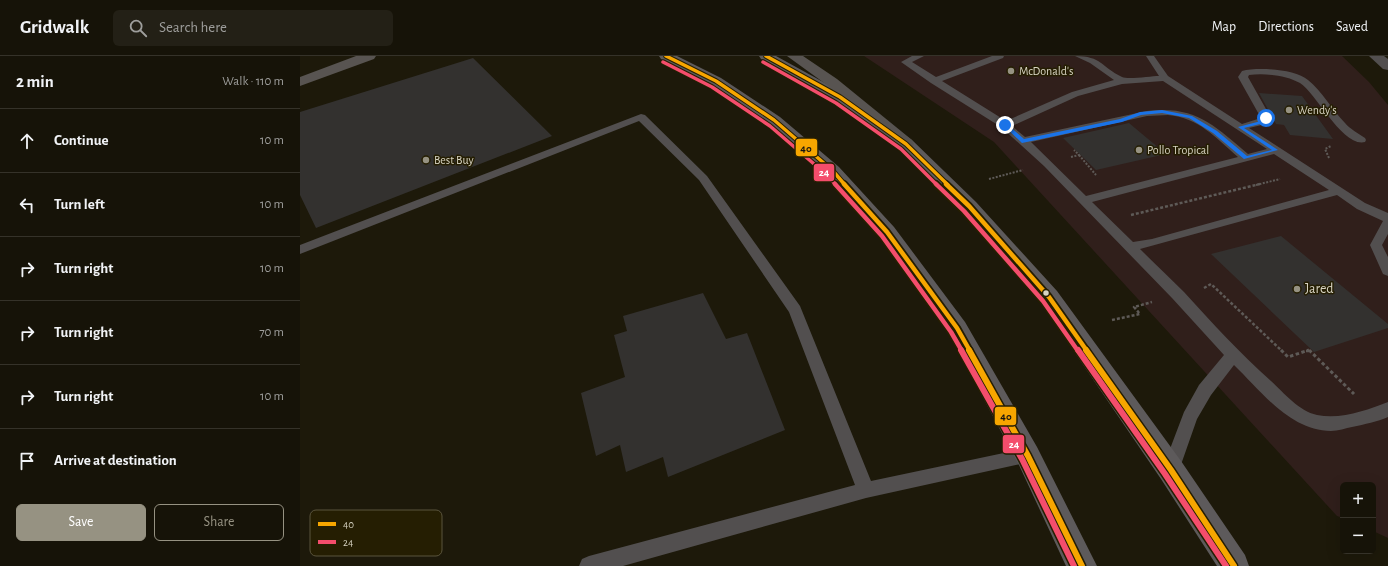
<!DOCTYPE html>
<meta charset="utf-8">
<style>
:root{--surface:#161308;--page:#232016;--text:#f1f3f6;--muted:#9e9e9c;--line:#353229;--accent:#969282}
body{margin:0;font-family:"Alegreya Sans",sans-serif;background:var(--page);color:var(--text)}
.controls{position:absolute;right:12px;bottom:12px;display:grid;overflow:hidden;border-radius:6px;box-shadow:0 4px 16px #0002}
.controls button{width:36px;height:36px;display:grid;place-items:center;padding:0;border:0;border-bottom:1px solid var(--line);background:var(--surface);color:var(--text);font:20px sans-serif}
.stop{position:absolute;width:12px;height:12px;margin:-9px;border:3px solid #1a73e8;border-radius:50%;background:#fff}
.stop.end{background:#1a73e8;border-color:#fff;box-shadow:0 1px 4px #0008}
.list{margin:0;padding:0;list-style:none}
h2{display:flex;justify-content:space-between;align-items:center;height:52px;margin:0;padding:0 16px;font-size:17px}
h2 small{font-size:13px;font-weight:400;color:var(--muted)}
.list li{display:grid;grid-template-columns:26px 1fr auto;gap:12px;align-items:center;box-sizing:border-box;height:64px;padding:0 16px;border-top:1px solid var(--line)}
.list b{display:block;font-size:15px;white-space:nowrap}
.list em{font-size:13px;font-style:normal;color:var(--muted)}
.actions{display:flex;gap:8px;padding:12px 16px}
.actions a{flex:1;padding:9px 0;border:1px solid var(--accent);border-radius:6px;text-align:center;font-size:14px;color:var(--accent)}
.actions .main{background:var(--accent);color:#fff}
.icon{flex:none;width:22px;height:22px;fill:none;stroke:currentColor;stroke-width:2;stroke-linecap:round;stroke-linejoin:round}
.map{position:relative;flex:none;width:1088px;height:510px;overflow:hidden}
header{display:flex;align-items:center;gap:24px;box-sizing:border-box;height:56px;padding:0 20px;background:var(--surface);border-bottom:1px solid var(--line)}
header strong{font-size:19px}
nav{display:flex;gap:22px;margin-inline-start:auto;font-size:14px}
.search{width:280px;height:36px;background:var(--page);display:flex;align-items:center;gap:10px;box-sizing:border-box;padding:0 14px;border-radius:6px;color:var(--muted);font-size:15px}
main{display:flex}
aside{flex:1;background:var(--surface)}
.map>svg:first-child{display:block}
</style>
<header>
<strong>Gridwalk</strong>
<div class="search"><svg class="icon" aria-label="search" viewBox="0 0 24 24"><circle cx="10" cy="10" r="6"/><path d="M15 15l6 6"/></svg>Search here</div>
<nav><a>Map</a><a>Directions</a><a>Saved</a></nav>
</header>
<main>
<aside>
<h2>2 min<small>Walk · 110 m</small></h2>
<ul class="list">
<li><svg class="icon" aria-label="ahead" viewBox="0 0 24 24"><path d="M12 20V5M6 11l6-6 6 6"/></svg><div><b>Continue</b></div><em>10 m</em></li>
<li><svg class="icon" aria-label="left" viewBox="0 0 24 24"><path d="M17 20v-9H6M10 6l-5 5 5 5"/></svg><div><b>Turn left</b></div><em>10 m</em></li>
<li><svg class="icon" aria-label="right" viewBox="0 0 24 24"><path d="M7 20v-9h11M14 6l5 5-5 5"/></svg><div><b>Turn right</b></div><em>10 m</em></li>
<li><svg class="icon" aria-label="right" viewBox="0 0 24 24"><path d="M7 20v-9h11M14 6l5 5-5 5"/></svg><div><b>Turn right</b></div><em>70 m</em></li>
<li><svg class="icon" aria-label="right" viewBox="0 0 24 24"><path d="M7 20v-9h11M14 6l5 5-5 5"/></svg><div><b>Turn right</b></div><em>10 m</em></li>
<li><svg class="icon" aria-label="arrive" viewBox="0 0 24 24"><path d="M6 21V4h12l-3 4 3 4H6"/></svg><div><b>Arrive at destination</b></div></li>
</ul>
<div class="actions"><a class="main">Save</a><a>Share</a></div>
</aside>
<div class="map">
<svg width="1088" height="510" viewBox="0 0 1088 510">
<rect width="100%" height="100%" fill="#1d190a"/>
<path fill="#301f1b" d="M564,0H1042L1069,26L1088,49V482L1073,475V429H1043V462L1037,460L694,86Z"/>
<path fill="#33312f" d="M173,2L252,80L16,172L0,139V56Z
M959,37L1002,40L1033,83L990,79L984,69L976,68Z
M829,67L866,98L796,114L763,82Z
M981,180L1088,268V272L1014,296L911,198Z
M403,237L426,283L447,277L485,374L368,421L363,401L326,416L320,389L296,400L281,337L325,321L314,279L327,275L323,260Z"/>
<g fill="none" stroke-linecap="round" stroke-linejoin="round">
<path stroke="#5e5a57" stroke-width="2" stroke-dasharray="2 1.5" stroke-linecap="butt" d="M779,99L796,119
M771,101L779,99L774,94
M1029,102L1025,93L1031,90
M689,123L723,114
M956,129L980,123"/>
<path stroke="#5e5a57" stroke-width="2.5" stroke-dasharray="3 2" stroke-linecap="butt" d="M831,159L960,128
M904,232L911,228L982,295
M812,264L840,258L834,251L852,246
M1006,295H1010"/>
<path stroke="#5e5a57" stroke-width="3" stroke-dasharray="3.5 2.5" stroke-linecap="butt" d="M981,294L988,301L1009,294
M1009,294L1054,338"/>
<path fill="#524f4f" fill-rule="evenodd" d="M612,0H624L612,6L636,21L692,0H704L703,2L642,25L706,65L772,36L814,24L790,7L775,0C802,0 801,11 822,21C828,24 851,20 859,20L846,0H854L868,20L942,68L961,62L938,21L942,15C958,11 995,13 1008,24C1021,34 1033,55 1045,67C1050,73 1058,77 1065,82L1066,84L1065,86C1043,92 1016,37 1000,27C986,19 964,17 949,19L948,21L971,62L970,67L949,72L1065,147L1088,157V178L1082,189L1088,201V220L1083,218L1070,189L1083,165L1057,153L1037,139L840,193C855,208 870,222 884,236C912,267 940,297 971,325C984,337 999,355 1017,359C1041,364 1067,354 1088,346V361C1077,366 1065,368 1052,371C1046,372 1038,375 1031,375C990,375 961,335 934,309L911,339L897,363L877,420L871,422L865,420L862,414L884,356L899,329L924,299L872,242L744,110L701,71L631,27L601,6ZM863,25L967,93L948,98C914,69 895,49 847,55L725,81L712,70L778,40L822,28ZM868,59C899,62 915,81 938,101L786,140L731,86L847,60ZM974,98L1029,134L852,183L833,186L792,146Z
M341,58L345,59L407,120L500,250L571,425L728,392L734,395L736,400L734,405L566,442L323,510H279L282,503L289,500L555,429L489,256L399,124L339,65L0,198V189Z"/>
<path fill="#524f4f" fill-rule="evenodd" d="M1069,0H1084L1088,3V14L1083,13Z"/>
<path fill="#5d5a5b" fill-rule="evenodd" d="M359,0H377L421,22L480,61L539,111L594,171L665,266L737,391L797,510H766L719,409L649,278L580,181L527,119L468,67L411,28L361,3Z
M459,0H476L545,38L612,84L676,146L757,235L881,405L945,499L949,510H917L861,423L741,247L662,154L600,92L535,44L461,3Z"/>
<path fill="#585451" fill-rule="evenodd" d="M56,0H76L74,3L0,30V21Z
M487,0H503L537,23L612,84L614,88L612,92L606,93L600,92L527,29Z"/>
<g stroke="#251e02" stroke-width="5.5">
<path id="bus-1-far2" d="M366,0L416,25L474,64L533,115L545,129
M466,0L540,41L606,88L648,129"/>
</g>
<g stroke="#251e02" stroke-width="8">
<path id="bus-1-far1" d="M544,128L587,176L657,272L670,295
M646,128L669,150L749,241L787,295"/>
</g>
<g stroke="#251e02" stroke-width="9">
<path id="bus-1" d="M669,294L728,400L782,510
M786,294L871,414L934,510"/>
</g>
<g stroke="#251e02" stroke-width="5.5">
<path id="bus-2-far2" d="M363,6L412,31L470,70L528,120L536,129
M463,6L536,47L601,93L637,129"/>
</g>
<g stroke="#251e02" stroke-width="8">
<path id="bus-2-far1" d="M535,128L582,180L651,276L662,295
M636,128L664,155L743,245L778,295"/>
</g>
<g stroke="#251e02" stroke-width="9">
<path id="bus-2" d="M661,294L722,403L774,510
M778,294L865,418L926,510"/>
</g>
<use href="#bus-1-far2" stroke="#f7a600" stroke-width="3.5"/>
<use href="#bus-1-far1" stroke="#f7a600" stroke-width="4.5"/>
<use href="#bus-1" stroke="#f7a600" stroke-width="6"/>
<use href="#bus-2-far2" stroke="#f44d6c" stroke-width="3.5"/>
<use href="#bus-2-far1" stroke="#f44d6c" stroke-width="4.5"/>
<use href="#bus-2" stroke="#f44d6c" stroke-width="6"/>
</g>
<path fill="#1a73e8" d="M862,54L892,60L917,75L947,100L972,94L938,71L961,65L964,64L965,61H968V65L964,67L944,72L978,94L944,103L913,77L889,62L862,57L841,59L822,66L722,87L703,69L707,68L724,83L820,63L840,56Z"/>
<g fill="#969282" stroke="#251e02" stroke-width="1.5">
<circle cx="711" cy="15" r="4"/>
<circle cx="989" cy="54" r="4"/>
<circle cx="839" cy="94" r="4"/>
<circle cx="126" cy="104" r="4"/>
<circle cx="997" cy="233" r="4"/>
</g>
<circle fill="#d7d3c2" stroke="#251e02" stroke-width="1.5" cx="746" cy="237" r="3.5"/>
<g text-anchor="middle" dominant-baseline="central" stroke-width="3" stroke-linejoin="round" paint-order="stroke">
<g font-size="12" fill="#d7d3c2" stroke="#251e02" text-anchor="start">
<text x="719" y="15">McDonald's</text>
<text x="997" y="54">Wendy's</text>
<text x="847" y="94">Pollo Tropical</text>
<text x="134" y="104">Best Buy</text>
</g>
<g font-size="14" fill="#d7d3c2" stroke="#251e02" text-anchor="start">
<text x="1005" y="233">Jared</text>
</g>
</g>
<rect x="10" y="454" width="132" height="46" rx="6" fill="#251e02" stroke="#5a543c" stroke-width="1"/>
<rect x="18" y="466" width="18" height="4" fill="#f7a600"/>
<rect x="18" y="484" width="18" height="4" fill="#f44d6c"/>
<g font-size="11" fill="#d7d3c2">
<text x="43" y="472">40</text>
<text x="43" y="490">24</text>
</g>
<g stroke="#251e02" stroke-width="1.5">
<rect x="495" y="82" width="23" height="19" rx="4" fill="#f7a600"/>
<rect x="513" y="107" width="22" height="19" rx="4" fill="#f44d6c"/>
<rect x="694" y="350" width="23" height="20" rx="4" fill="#f7a600"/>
<rect x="702" y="378" width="23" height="20" rx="4" fill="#f44d6c"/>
</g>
<g font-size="11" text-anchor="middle" font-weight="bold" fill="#fff">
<text x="524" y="120">24</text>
<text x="714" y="392">24</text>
</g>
<g font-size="11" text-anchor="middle" font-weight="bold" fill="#111">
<text x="506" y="96">40</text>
<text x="706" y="364">40</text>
</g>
</svg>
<div class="controls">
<button>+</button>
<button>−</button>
</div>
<div class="stop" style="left:966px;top:62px"></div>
<div class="stop end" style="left:705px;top:69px"></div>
</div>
</main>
